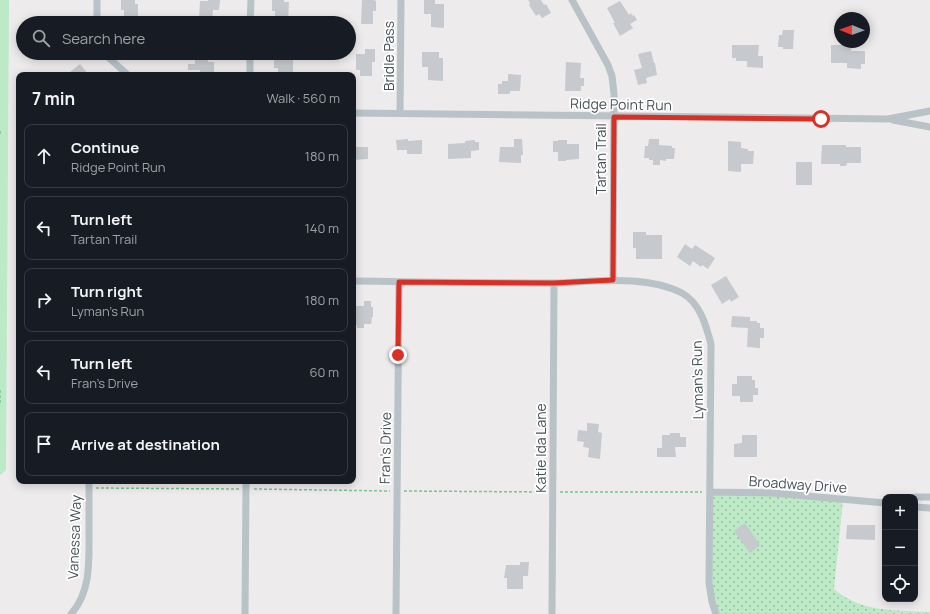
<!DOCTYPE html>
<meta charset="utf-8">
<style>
:root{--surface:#171b24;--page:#20242c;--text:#f1f3f6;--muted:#9ea1a6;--line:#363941}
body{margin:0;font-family:Manrope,sans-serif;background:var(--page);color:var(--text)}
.controls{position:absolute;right:12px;bottom:12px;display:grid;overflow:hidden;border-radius:8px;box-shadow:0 2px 10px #0003}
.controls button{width:36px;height:36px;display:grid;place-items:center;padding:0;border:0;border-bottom:1px solid var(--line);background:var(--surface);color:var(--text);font:20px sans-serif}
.compass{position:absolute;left:834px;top:12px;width:36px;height:36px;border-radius:50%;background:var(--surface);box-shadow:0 2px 10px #0003;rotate:271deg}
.stop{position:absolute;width:12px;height:12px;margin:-9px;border:3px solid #d93025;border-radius:50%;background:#fff}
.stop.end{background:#d93025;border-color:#fff;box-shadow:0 1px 4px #0008}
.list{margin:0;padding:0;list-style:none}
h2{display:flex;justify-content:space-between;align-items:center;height:52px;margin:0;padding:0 16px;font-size:17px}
h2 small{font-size:13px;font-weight:400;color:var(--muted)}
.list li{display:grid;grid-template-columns:26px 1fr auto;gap:12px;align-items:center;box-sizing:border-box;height:64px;margin:0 8px 8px;padding:0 8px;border:1px solid var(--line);border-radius:8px}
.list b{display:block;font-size:15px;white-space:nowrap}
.list p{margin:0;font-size:13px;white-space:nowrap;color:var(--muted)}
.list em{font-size:13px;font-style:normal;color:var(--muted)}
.icon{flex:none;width:22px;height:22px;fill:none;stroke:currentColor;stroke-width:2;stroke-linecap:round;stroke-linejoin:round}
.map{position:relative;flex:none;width:930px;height:614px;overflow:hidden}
.search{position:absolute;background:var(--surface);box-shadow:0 2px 10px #0003;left:16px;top:16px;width:340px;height:44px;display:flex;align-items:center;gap:10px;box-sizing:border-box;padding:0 14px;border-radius:22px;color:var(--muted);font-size:15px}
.panel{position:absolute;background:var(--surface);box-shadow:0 2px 10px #0003;left:16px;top:72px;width:340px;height:412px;border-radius:8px}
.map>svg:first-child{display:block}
</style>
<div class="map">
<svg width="930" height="614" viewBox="0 0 930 614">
<defs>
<pattern id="park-dots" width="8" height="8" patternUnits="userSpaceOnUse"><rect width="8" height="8" fill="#bce9c6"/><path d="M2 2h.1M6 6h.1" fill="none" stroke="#9bbfa4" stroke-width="1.8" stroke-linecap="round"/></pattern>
</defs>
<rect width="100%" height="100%" fill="#eeebec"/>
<path fill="#bce9c6" d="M0,0H9L6,470L0,475Z"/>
<path fill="url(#park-dots)" d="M710,492L843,500L834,589C861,613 897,610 930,612V614H716L712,602Z"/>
<path fill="#c6c9cd" d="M121,0H135V4H138V23H124V10H121Z
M208,0H220L219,10H213L212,20H199L200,1H208Z
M272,0H284V2H289L288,22H275V11H272Z
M362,0H374L376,1V11H373V24H361Z
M424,0H435V4H444V28L431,27V14H424Z
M528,0H541L544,5L546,4L551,13L542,18L539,14L536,16L529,5L530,3Z
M620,1L629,15L631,13L632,16L634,15L637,20L630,24L633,28L620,36L613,23H615L607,8Z
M783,30H794L793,49H783V47H778L779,35H782Z
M842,42H853L851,51H865V64H861V69L847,68V63H831V45H842Z
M732,45H759L758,56H763V68L747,67V61H736V58H732Z
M365,49H375V62H372V76H360V70H356V54H365Z
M651,51L654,63H655L657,75L646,78L647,83L638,85L634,70L642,68L638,54Z
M422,52H439V58H443V81L428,80V67H422Z
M195,53H208V62H214V75H200V70H188V64H195Z
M274,53H286V59L293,60V72H291V75H278V68H274Z
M566,62L581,63L580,78H584V86H581V91H565Z
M80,64L89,75H73L70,72Z
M508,74L521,75L520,91H510V94H498V84H502V81H508Z
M408,139V141L422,140V154H407V150H397L396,140Z
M514,139H522L523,155H521V163L499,162L500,147H514Z
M649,139H659V145L672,146V148H675L674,159H666V161L660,160V165H653V160H649V158H644L645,146H648Z
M475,140V142H479V150L471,151V158L448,159V144L465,143V141Z
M558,140H567V144H579V159L566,160V161H558V152H553V141H558Z
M728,141L741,142V148L748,149V151H754L753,164H741V172L728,171Z
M822,145H846V147H861V163H847L846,166H840V164H821Z
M353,147H368V159L353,160Z
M796,162H812V185H796Z
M633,232H646V235H662V259H636V248H633Z
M685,244L692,249L695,245L715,258L708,269L702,265L701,267L693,261L690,266L677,257Z
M726,276L739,297L731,302L730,299L722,304L711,285Z
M364,301H371V307H373V317H372L371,324H364V328H357V325H353V306H364Z
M732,316L750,317V321H757V323H760V328H764V338H760V348L747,347L748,328L731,327Z
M737,376H752V380H755V388H758V395H753V402H740V396H732V384H737Z
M587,423L599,424L598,432L602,433L600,459L588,457L589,448L583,447L584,442L577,441L578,430L587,431Z
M670,433H680V437H686V447H675L676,457H657V448H662V435H670Z
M742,435H757V457H734V444L742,443Z
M745,523L760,545L750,553L734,531Z
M847,525H875V540L846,539Z
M520,562H529L528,576H523V589H507V578H504L506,565H520Z"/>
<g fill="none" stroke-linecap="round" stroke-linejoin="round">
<path stroke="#78c392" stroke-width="1.5" stroke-dasharray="3 2" stroke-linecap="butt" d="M0,131V134
M0,403V389
M96,488L240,489
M254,489L390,491
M404,491L546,492
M560,492H702"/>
<path stroke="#b8c2c7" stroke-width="7" d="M572,0L608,65L612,76L614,94L613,280
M97,23V0
M250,23L251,0
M106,53L109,58L128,75
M250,75V53
M353,113L888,119L930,111
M400,113L401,0
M893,120L930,127
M353,281C420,282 486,283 553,283C592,282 646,274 682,293C700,303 706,325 711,344L709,583L712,602L716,614
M710,492L773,493L885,503
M915,497H930
M915,507L930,508
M71,614C91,592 89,561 89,534C89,516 89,499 89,481
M245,614L246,481
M396,614L399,282
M552,614L554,283"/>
</g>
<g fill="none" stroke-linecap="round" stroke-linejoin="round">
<path stroke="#d93025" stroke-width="5" d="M398,355L399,282L554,283L613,280L614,117L821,119"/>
</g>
<g text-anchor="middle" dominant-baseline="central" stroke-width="3.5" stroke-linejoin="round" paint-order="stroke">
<g font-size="14" fill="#465156" stroke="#fff">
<text transform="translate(388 56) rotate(-90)">Bridle Pass</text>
<text transform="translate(621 104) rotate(1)">Ridge Point Run</text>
<text transform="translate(600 159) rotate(-90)">Tartan Trail</text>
<text transform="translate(697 380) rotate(-91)">Lyman's Run</text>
<text transform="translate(385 448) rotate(-89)">Fran's Drive</text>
<text transform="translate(540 448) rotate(-90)">Katie Ida Lane</text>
<text transform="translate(798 484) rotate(4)">Broadway Drive</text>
<text transform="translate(74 537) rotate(-88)">Vanessa Way</text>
</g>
</g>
</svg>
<div class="controls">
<button>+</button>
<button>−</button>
<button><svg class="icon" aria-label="locate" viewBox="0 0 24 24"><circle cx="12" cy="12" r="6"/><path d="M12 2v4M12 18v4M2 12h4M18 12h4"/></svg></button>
</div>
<svg class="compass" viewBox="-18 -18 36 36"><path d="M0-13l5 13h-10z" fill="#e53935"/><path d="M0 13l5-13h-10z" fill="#9ea1a6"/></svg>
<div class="stop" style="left:821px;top:119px"></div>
<div class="stop end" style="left:398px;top:355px"></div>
<div class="search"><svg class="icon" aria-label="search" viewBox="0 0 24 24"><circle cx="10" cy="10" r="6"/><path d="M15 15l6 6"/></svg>Search here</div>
<section class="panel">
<h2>7 min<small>Walk · 560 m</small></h2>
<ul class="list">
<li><svg class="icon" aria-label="ahead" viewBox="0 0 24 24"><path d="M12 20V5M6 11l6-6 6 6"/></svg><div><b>Continue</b><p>Ridge Point Run</p></div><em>180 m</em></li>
<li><svg class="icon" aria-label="left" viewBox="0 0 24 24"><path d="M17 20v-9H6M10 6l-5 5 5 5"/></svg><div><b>Turn left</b><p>Tartan Trail</p></div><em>140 m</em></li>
<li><svg class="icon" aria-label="right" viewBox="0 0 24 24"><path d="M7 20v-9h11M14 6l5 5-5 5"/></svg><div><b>Turn right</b><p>Lyman's Run</p></div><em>180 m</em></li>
<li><svg class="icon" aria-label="left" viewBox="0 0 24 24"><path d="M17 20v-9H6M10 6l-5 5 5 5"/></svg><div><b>Turn left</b><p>Fran's Drive</p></div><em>60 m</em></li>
<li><svg class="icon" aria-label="arrive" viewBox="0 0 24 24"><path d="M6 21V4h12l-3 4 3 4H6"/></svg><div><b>Arrive at destination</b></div></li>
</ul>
</section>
</div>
